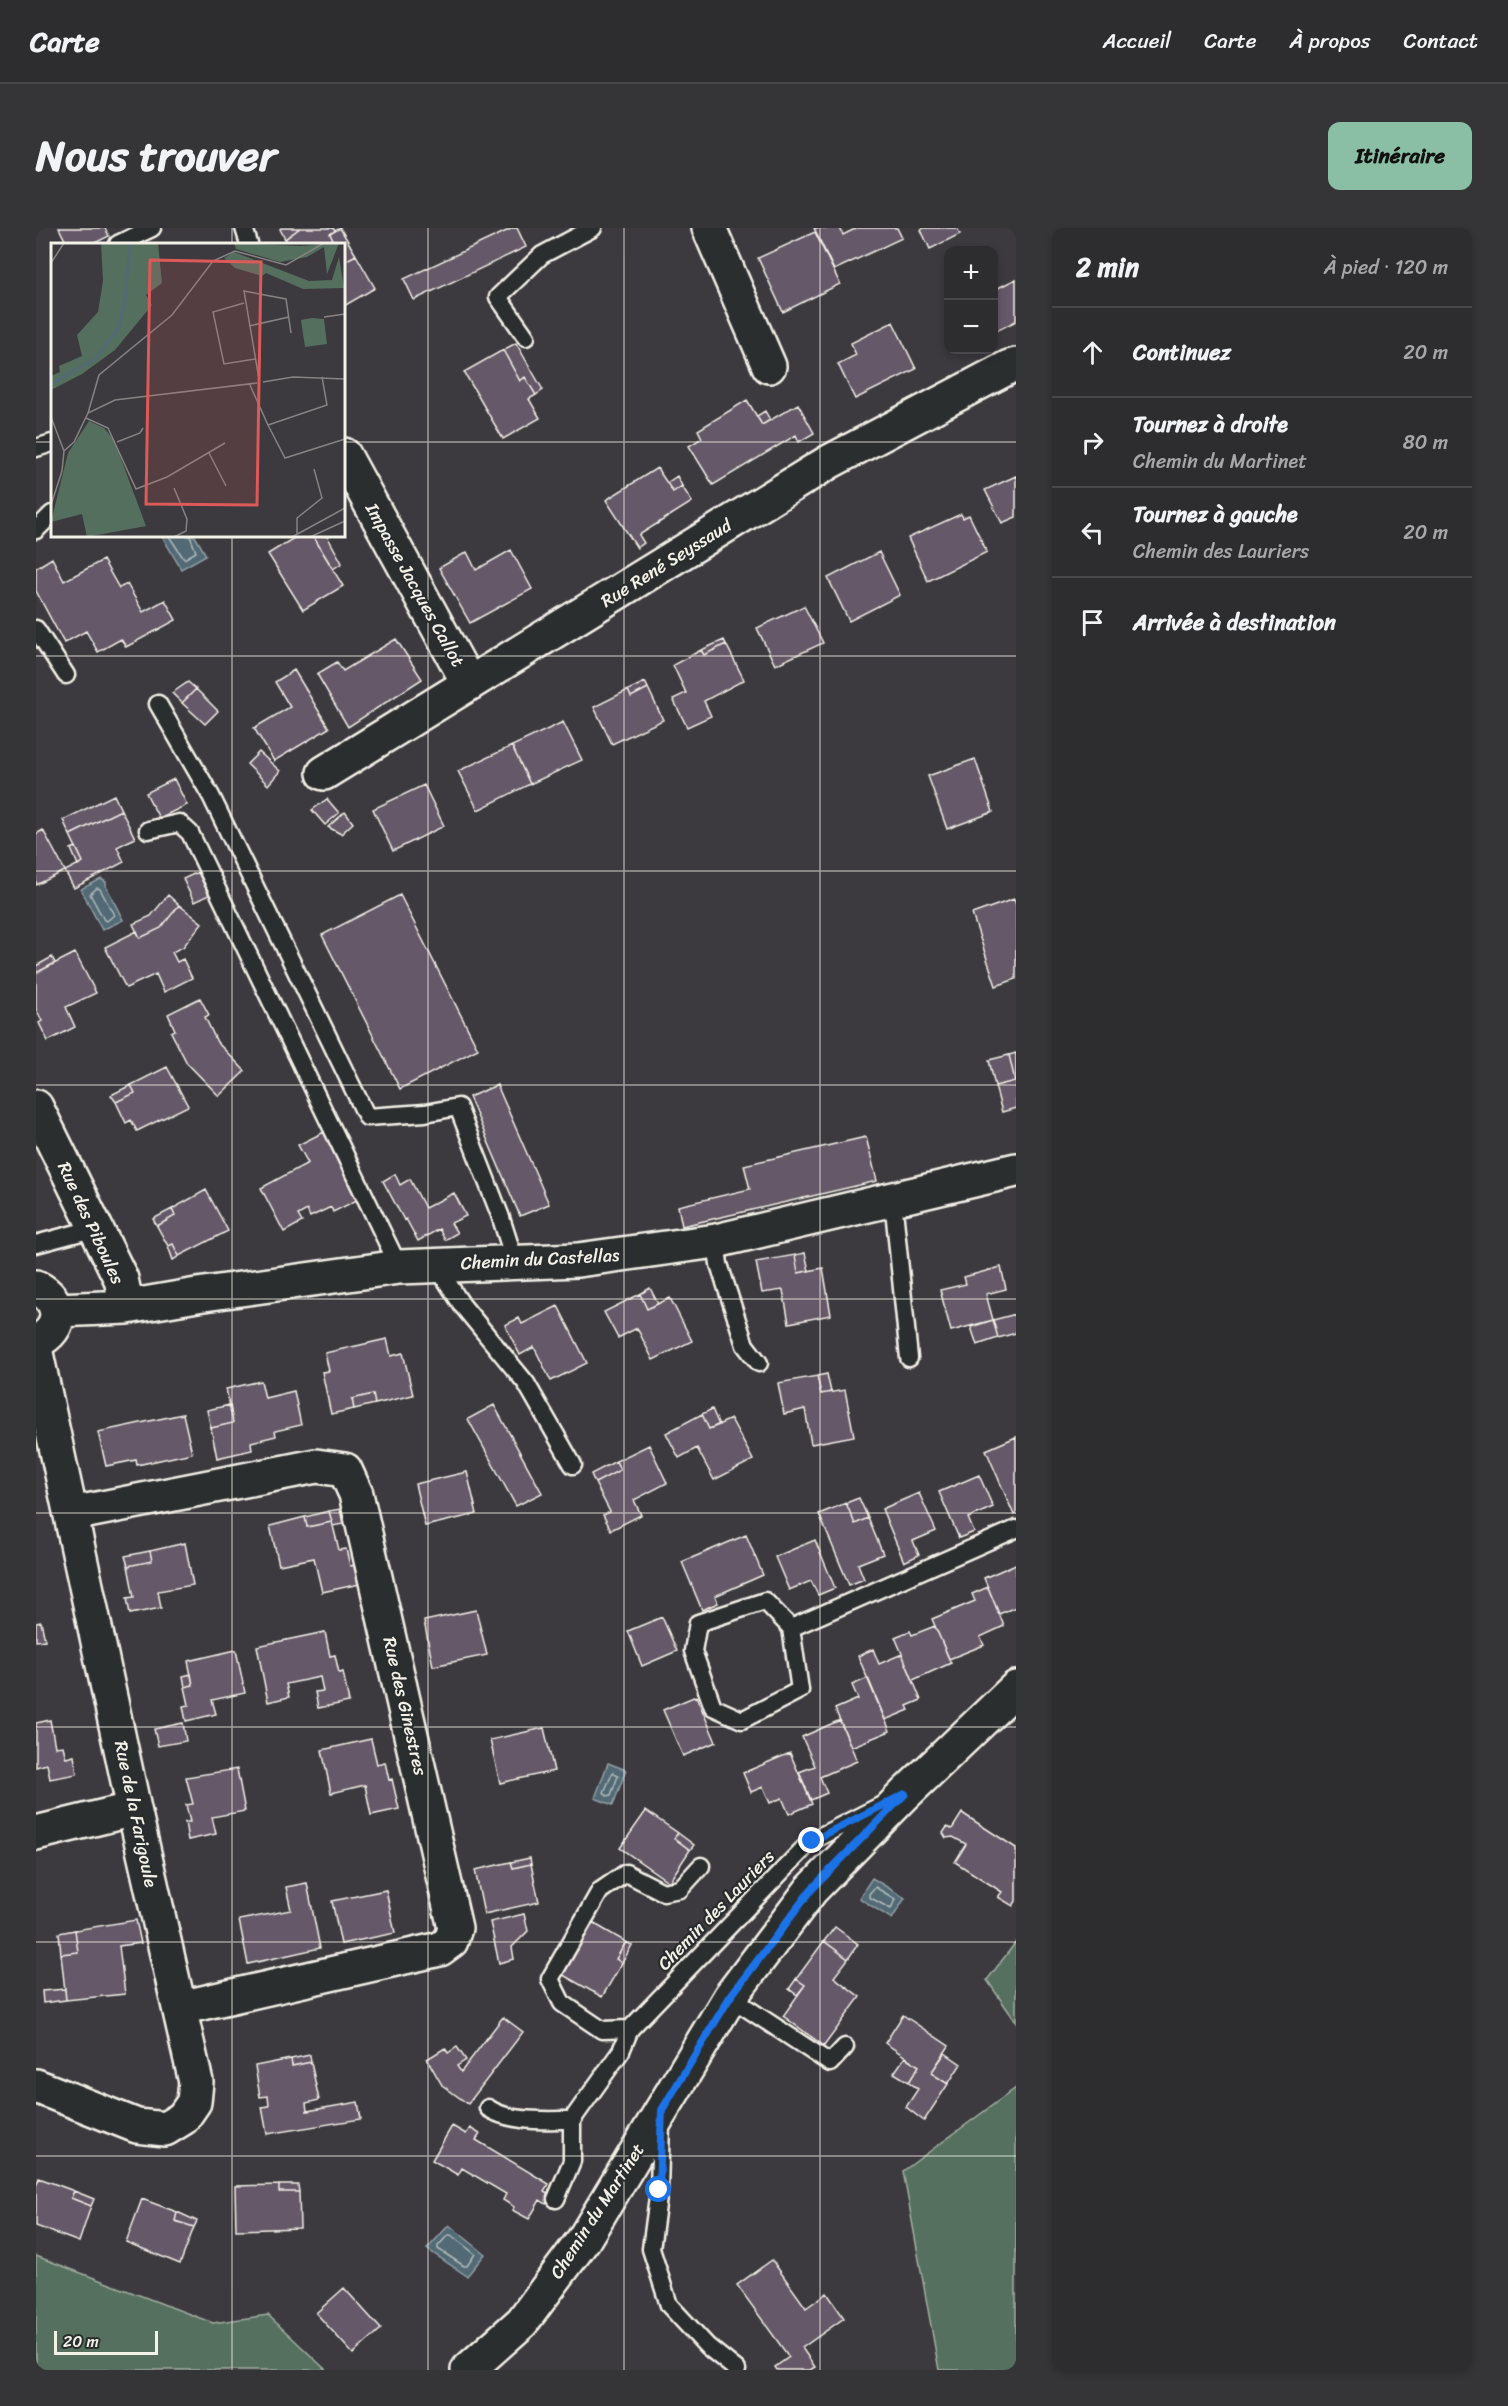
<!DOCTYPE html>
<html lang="fr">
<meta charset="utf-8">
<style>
:root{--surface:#2d2c2f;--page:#353437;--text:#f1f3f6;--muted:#a7a7aa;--line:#48484b;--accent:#8abfa5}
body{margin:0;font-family:Sriracha,sans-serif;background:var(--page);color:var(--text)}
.controls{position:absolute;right:18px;top:18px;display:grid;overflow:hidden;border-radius:12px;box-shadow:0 3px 9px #0003}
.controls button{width:54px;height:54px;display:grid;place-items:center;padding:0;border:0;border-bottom:2px solid var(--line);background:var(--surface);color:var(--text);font:30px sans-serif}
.scale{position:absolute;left:18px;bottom:15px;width:104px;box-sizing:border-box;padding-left:6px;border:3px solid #f4f1e8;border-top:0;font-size:16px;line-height:21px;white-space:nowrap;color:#f4f1e8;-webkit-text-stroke:4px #2a2d2e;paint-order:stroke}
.stop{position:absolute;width:18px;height:18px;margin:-14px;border:4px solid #1a73e8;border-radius:50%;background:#fff}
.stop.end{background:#1a73e8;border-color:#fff;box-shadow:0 2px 6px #0008}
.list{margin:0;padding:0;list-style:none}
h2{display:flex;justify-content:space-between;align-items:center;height:78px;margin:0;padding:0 24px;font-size:26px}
h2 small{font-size:20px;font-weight:400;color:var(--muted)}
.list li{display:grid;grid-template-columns:39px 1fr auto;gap:18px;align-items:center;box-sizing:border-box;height:90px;padding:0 24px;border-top:2px solid var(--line)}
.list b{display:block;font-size:22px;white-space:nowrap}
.list p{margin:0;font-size:20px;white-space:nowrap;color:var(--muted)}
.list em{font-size:20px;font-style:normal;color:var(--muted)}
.icon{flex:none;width:33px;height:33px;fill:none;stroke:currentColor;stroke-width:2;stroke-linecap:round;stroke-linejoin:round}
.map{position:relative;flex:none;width:980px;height:2142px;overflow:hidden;border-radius:12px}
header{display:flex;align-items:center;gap:36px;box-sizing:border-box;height:84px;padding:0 30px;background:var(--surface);border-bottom:2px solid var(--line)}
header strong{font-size:28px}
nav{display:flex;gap:33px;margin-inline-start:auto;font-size:21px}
.intro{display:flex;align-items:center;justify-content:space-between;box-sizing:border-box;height:144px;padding:0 36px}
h1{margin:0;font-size:42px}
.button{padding:15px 27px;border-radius:12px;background:var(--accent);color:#111;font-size:21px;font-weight:700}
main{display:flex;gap:36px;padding:0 36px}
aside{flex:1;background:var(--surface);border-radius:12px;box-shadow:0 3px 9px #0003}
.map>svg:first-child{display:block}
</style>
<header>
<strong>Carte</strong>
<nav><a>Accueil</a><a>Carte</a><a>À propos</a><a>Contact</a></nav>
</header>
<div class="intro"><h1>Nous trouver</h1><a class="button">Itinéraire</a></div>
<main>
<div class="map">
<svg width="980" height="2142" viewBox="0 0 980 2142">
<rect width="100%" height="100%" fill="#3c3a3f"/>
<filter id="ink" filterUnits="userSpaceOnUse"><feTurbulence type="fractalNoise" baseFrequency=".0167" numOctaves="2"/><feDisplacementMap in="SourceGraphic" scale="12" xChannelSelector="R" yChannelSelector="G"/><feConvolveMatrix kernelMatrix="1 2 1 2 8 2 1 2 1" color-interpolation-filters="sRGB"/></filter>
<g filter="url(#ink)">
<path fill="#546f5e" stroke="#a4b0a3" stroke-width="1.5" d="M980,1714V1794L951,1752Z
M980,1860V2142H903L867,1943Z
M0,2028L177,2095L232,2087L290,2142H0Z"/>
<path fill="#516a76" stroke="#92a0a4" stroke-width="1.5" d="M126,308H159L170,327L145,341Z
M65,651L70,654V658L87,692L66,702L45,661Z
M572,1535L590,1542L577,1577L559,1570Z
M836,1650L869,1670L856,1691L823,1670Z
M413,1997L449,2026L431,2048L391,2021Z"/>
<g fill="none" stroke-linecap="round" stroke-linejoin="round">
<path stroke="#b3bbba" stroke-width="1.5" d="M133,308L148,331L160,324L154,308
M61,660L64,661L78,687L71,693L68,692L54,666Z
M577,1544L582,1548L575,1567L571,1568L568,1564Z
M839,1659L859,1671L855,1681L833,1669V1666Z
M412,2007H415L439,2026L431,2038H428L402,2021V2018Z"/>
</g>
<path fill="#655968" stroke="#f4f1e8" stroke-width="1.5" d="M23,0H69L73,8L57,16H31Z
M264,0L249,11L244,1L245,0Z
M264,0H297L299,3L294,6L299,16H253L249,11Z
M304,0L320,27L309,33L308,16H299L294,6Z
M477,0H481L490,19L378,72L368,51Z
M778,0H804L807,7L821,0H861L866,10L798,42Z
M888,0H921L924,6L894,21L885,2Z
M779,4L804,56L747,84L722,30Z
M320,27L339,60L308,78V31L309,33Z
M980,51V93L958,104V62Z
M857,94L880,141L819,171L802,136L820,127L815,115Z
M480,115L507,162L500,167L489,149L484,153L467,122Z
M467,122L484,153L489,149L500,167L493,171L504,190L467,211L428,144Z
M711,172L726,197L762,176L778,205L763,214L760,207L677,257L653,218L666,210L662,202Z
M729,183L734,192L726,197L721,188Z
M621,240L637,264L646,258L656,274L603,307L608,315L601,320L570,272Z
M641,248L646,258L637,264L631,255Z
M980,248V289L966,295L949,262Z
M925,286L927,290L933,287L951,324L892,353L872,310Z
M261,308H277L307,358L267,382L232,326Z
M277,308H291L306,335L297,341Z
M475,322L496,361L434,395L403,340L431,324L440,342Z
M843,324L864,367L813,393L792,350Z
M16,330L28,353L67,332L83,360L91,356L107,384L129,372L140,392L90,419L85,411L62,424L50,403L28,415L0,363V340Z
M768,378L787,415L739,437L721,400Z
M360,411L386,451L312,499L281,446L301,434L307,443Z
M688,412L690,416L668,427L665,422Z
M690,416L708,452L668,473L675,488L651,499L637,471L650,465L637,437L665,422L668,427Z
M258,442L293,500L238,533L218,500L254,479L239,454Z
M152,454L160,461L146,475L136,465Z
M609,454L612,460L595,469L592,462Z
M612,460L627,492L576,516L558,479L592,462L595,469Z
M160,461L182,483L169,496L146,475Z
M527,494L546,532L494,556L476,518Z
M476,518L494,556L442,582L422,543Z
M223,524L244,543L232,557L211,536Z
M939,531L957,584L911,601L892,548Z
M138,551L151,577L123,590L110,565Z
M388,557L408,598L357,623L337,581Z
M78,567L85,582L34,607L27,592Z
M291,571L303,585L289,597L276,582Z
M85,582L99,610L81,619L88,634L38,660L29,643L47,634L34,607Z
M309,584L317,595L305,606L292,599Z
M7,602L29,643L0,657V606Z
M40,619L47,634L42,637L35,621Z
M162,644L173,667L158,674L147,651Z
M132,667L143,677L125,700L104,710L97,696L115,688Z
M364,667L442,821L364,861L286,707Z
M978,671L980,677V751L960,758L936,686Z
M143,677L166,695L147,719L136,724L141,734L147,731L156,750L128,764L120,746L90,760L69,719L101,703L104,710L125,700Z
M39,725L60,765L30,779L39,799L12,813L3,795L6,793L0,781V745Z
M16,729L19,735L0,745V738Z
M164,770L173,787L169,789L181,814L209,843L183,868L151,835L135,804L139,802L132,786Z
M980,825V880L966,884L959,858L979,853L973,827Z
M973,827L979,853L959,858L953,832Z
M131,839L152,878L101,903L95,892L90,895L80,874L99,865L95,857Z
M95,857L99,865L80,874L75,867Z
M461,857L513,976L484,988L433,869Z
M288,904L323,971L297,984L295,979L274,989L271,982L262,987L266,994L248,1004L225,960L272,935L262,917Z
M830,909L841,953L646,998L642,978L714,961L708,937Z
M359,946L364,957L374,951L389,980L418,965L430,988L415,995L421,1005L409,1012L403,1001L382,1013L370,991L368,992L347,953Z
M170,962L192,1003L143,1028L137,1016L132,1018L121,998L139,988L136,981Z
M136,981L139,988L121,998L117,991Z
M137,1016L143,1028L137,1032L132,1018Z
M769,1025L773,1043L762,1045L759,1027Z
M759,1027L762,1045L787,1040L795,1087L753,1095L747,1062L726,1065L720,1034Z
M965,1039L970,1061L950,1066L957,1092L915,1103L904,1062L930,1056L928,1049Z
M614,1060L622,1076L611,1081L604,1066Z
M604,1066L611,1081L634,1070L656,1113L617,1132L601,1100L582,1110L568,1084Z
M522,1078L551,1135L515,1153L498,1119L484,1127L469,1097L483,1090L486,1096Z
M980,1086V1105L962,1110L957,1092Z
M957,1092L962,1110L941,1117L935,1099Z
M351,1111L355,1128L367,1125L377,1167L339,1176L337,1166L316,1171L318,1181L295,1186L286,1144L293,1143L289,1125Z
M791,1146L795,1164L785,1166L781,1148Z
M781,1148L785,1166L809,1162L818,1208L775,1216L769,1181L748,1186L742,1155Z
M225,1153L229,1170L258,1163L265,1197L239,1203L240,1208L215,1214L216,1222L181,1230L175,1200L197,1195L190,1161Z
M337,1166L339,1176L318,1181L316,1171Z
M194,1177L197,1195L175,1200L171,1182Z
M458,1177L506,1265L480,1278L432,1191Z
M676,1181L683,1197L673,1201L666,1186Z
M147,1186L156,1225L101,1237L100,1232L70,1238L62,1204Z
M666,1186L673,1201L695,1191L717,1232L678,1252L661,1220L643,1230L630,1205Z
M980,1209V1286L978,1287L950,1222Z
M613,1217L631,1255L598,1272L605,1287L575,1302L567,1287L574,1284L559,1255L584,1242L580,1233Z
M580,1233L584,1242L559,1255L555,1246Z
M431,1244L441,1286L389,1298L379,1256Z
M943,1247L957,1279L932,1290L938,1304L923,1310L903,1264Z
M883,1265L900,1303L877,1313L883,1327L868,1334L846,1281Z
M823,1270L832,1290L819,1296L810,1275Z
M810,1275L819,1296L832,1290L847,1326L822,1336L828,1351L813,1357L783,1286Z
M304,1281L307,1296L297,1298L293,1283Z
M293,1283L296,1294L271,1299L269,1289Z
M269,1289L271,1299L296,1294L303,1322L310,1321L314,1338L320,1337L324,1356L286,1364L278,1330L243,1337L234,1298Z
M710,1307L727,1347L679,1368L682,1375L666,1382L646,1334Z
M779,1312L799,1360L782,1367L775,1353L753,1362L739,1329Z
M149,1315L157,1357L122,1363L125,1380L94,1386L91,1370L98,1369L92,1338L116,1333L114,1323Z
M114,1323L116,1333L92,1338L89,1328Z
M980,1336V1379L963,1386L948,1350Z
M952,1359L968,1398L944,1409L948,1417L913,1431L896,1391L939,1373L936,1366Z
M440,1382L451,1427L397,1438L388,1393Z
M626,1389L641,1423L606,1438L592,1403Z
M5,1394L9,1412L0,1413V1395Z
M899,1398L915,1435L877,1452L859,1409L874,1403L876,1407Z
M289,1404L294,1428L299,1427L303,1445L307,1444L313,1474L282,1480L279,1464L287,1463L284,1449L250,1456L253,1469L232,1474L221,1418Z
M837,1421L843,1436L866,1426L885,1472L871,1478L873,1482L849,1492L822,1428Z
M200,1422L209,1465L176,1472L180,1486L150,1493L147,1478L153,1477L149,1459L157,1457L152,1433Z
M155,1446L157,1457L149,1459L147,1448Z
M832,1450L854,1503L815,1519L799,1481L822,1471L816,1457Z
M660,1468L680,1514L647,1528L627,1482Z
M14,1492L19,1519L27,1518L30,1530L38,1528L41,1546L14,1551L11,1536L0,1539V1495Z
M804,1492L821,1533L784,1549L791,1565L775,1572L763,1544L779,1538L766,1509Z
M147,1495L150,1513L122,1518L118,1501Z
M508,1500L518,1543L464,1555L454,1512Z
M335,1511L341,1536L349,1534L353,1552L356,1551L363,1581L335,1587L329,1557L295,1565L286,1522Z
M754,1525L776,1576L753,1586L746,1570L734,1575L727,1559L715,1564L707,1545Z
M201,1541L209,1583L176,1589L180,1606L152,1612L149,1594H154L150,1577L157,1576L150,1549Z
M610,1583L642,1605L638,1610L654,1622L633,1654L584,1620Z
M926,1585L980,1620V1673L977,1678L962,1669L966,1664L919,1634L930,1616L917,1609L910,1610L907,1605L911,1599L916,1601Z
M642,1605L658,1617L654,1622L638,1610Z
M494,1630L495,1636L477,1640L475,1634Z
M475,1634L477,1640L495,1636L503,1674L448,1686L439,1642Z
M271,1655L284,1720L212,1736L203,1692L255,1682L250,1659Z
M350,1662L359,1705L305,1716L296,1673Z
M488,1686L492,1703L476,1719L478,1731L463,1735L454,1694Z
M100,1692L105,1715L83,1718L89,1766L30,1772L25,1726L42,1724L39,1702Z
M557,1695L590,1714L580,1731L586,1735L566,1769L527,1747Z
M799,1699L822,1716L812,1731L788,1713Z
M39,1702L42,1724L25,1726L23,1705Z
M788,1713L812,1731L798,1749L824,1769L788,1818L747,1788L769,1757L760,1751Z
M590,1714L596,1717L586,1735L580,1731Z
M760,1751L769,1757L761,1767L753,1761Z
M29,1761L30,1772L7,1775L6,1763Z
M867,1787L913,1818L895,1845L912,1856L888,1893L870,1879L882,1861L873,1854L883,1838L849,1815Z
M467,1789L487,1804L432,1876L406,1857L391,1831L409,1820L412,1825L421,1819L430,1832L421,1838L425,1844Z
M909,1825L925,1836L912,1856L895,1845Z
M274,1827L275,1834L256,1838L255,1831Z
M869,1829L883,1838L873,1854L858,1845Z
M255,1831L256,1838L275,1834L283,1872L270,1875L271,1883L322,1874L325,1891L231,1906L226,1879L233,1878L232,1868L224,1869L219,1838Z
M416,1898L430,1906L434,1900L444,1906L440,1912L513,1956L508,1964L515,1968L510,1976L504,1972L493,1991L476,1982L478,1979L467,1972L470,1966L426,1940L422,1947L396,1932Z
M3,1950L38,1963L35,1970L55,1978L43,2014L0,1998V1958Z
M243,1957H262L263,1964H243Z
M243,1957V1964H263L264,2000L200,2002L199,1958Z
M38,1963L58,1971L55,1978L35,1970Z
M106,1971L141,1984L139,1993L158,1999L144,2036L90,2014Z
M141,1984L161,1993L158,1999L139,1993Z
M736,2032L770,2080L791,2065L808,2090L766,2120L779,2139L774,2142H741L739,2139L753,2129L701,2057Z
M308,2060L345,2101L317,2126L280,2085Z"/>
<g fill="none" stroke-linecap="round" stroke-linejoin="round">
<g stroke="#f4f1e8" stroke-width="21">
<path id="service" d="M208,0L213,16
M82,16L116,0
M490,109L462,69L506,27L557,0
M0,220L16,215
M0,302L16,286
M0,401L30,447
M122,476L175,568L331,889L389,885L422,879L464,987L479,1034
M112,602L143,595L154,605L363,1039
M857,971L873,1130
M680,1013L683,1036L709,1117L723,1135
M0,1016L60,1000
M400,1037L426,1077L490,1155L537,1237
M729,1373L755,1400L764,1462L706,1492L677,1479L657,1423L662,1395Z
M755,1400L980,1301
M665,1638L644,1661L627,1664L590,1645L564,1663L514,1751L526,1775L566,1802L594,1801L775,1613L844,1578
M694,1769L794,1835L809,1819
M452,1880C474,1895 509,1892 536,1892
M625,1895L623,1962L615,2021L633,2077L671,2118L701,2142
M520,1971L536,1933V1892L585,1823L594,1801"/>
</g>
<g stroke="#f4f1e8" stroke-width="38">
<path id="minor" d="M673,0L733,138
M308,227L433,456
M288,545L793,234L973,139L980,137
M0,879L85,1051L91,1079
M0,1059C27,1072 29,1101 0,1114
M21,1082L91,1079L161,1067L363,1039L542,1032L680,1013L980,942
M0,1125L98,1581L160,1854L158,1874L147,1890L129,1901L101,1898L0,1858
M36,1286L280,1238L309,1242L320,1266L419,1700L415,1713L404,1721L144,1780
M0,1605L98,1581
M432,2142L486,2094L548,2011L694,1769L775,1662L869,1566L980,1460"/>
</g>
<use href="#service" stroke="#2a2d2e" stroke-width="16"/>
<use href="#minor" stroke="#2a2d2e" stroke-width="33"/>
</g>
</g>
<g fill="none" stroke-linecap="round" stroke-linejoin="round" filter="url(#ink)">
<path stroke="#1a73e8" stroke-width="8" d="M623,1962L626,1882L694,1769L775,1662L869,1566L776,1613"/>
</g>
<path fill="none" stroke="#f4f1e8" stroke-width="1.5" stroke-opacity="0.55" d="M196,0V16M392,0V2142M588,0V2142M784,0V2142M0,214H16M308,214H980M196,308V2142M0,428H980M0,643H980M0,857H980M0,1071H980M0,1285H980M0,1499H980M0,1714H980M0,1928H980"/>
<g text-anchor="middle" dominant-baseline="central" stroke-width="4.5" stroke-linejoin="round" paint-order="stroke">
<g font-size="18" fill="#f4f1e8" stroke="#2a2d2e">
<text transform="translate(630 335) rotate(-32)">Rue René Seyssaud</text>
<text transform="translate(379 357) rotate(61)">Impasse Jacques Callot</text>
<text transform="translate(55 995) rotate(65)">Rue des Piboules</text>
<text transform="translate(504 1031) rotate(-3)">Chemin du Castellas</text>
<text transform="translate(369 1478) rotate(77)">Rue des Ginestres</text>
<text transform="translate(100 1586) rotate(78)">Rue de la Farigoule</text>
<text transform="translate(680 1682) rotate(-46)">Chemin des Lauriers</text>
<text transform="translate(561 1983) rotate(-57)">Chemin du Martinet</text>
</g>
</g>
<g transform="translate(15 15)">
<rect width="294" height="294" fill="#3c3a3f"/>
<path d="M50,0H107L111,40L95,52L101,62L64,107L31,131L0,147V133L9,129L8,123L31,113L26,92L47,69L52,38ZM183,0L250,3L288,0L276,31L273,4L256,14L229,19L185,6ZM183,9L258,38L281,37L288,14L293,45L252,46L215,30L211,33L184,25L173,15ZM261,75L273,76L276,101L254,104L250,77ZM38,178L53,185L63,197L95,283L36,294L31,271L0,279L17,210Z" fill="#546f5e"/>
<path fill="none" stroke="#516a76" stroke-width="3" d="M0,141L45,115L67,86L74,59L79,0"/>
<path fill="none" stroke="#868383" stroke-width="1.5" d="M0,20L13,0M193,60L162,69L173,121L204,116M273,74L294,71M198,83L238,74M208,136L193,48L235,56L240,90M212,139L242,134L294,136M198,140L217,182L276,162L271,134M37,170L48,132L121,72L162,18L184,8L235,22L273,0M0,174L13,208L11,228L0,262M35,175L57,185L85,246L116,234L174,200M217,182L234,215L294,196M66,199L89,190L92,185M13,208L23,199L37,170L64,157L206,140M158,210L175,243M123,245L136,276L135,288L123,294M246,291V275L271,255L263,226M241,294L294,265M259,294L294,278"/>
<path fill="#de5a58" fill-opacity="0.15" stroke="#de5a58" stroke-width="3" d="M99,17L210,19L206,262L95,261Z"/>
<rect width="294" height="294" fill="none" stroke="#f4f1e8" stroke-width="3"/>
</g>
</svg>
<div class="controls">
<button>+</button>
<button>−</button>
</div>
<div class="scale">20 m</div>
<div class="stop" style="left:623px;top:1962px"></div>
<div class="stop end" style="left:776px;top:1613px"></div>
</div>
<aside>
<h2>2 min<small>À pied · 120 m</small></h2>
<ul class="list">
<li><svg class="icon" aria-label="ahead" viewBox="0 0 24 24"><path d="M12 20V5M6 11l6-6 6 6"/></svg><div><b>Continuez</b></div><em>20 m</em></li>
<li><svg class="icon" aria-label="right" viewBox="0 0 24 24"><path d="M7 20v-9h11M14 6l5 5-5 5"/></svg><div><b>Tournez à droite</b><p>Chemin du Martinet</p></div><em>80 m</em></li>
<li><svg class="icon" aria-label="left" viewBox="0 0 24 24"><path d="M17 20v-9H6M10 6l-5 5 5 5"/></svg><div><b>Tournez à gauche</b><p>Chemin des Lauriers</p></div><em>20 m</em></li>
<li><svg class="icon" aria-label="arrive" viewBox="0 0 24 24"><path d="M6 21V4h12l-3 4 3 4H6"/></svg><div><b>Arrivée à destination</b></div></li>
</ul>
</aside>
</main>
